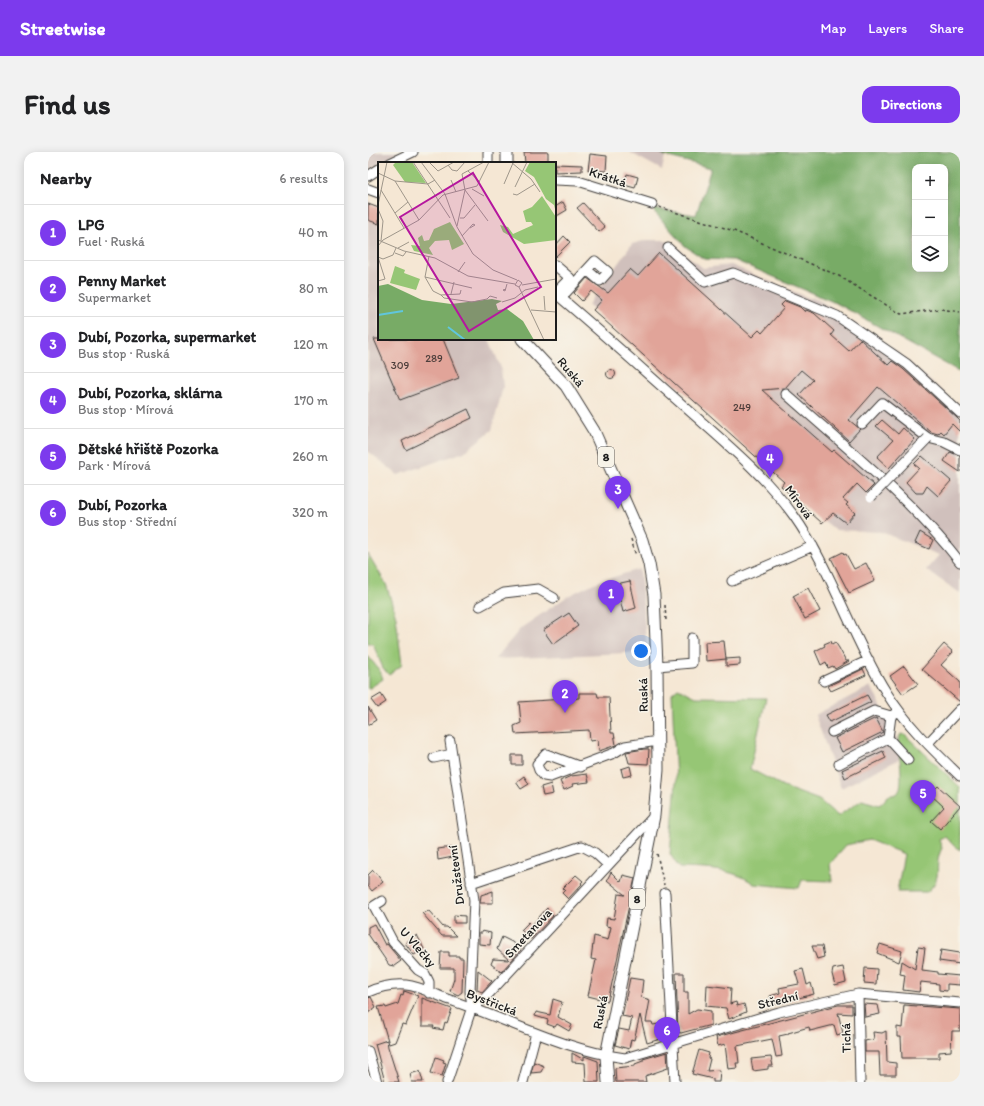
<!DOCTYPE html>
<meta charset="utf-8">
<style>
:root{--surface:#fff;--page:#f2f2f2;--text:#202124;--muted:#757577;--line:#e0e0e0;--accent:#7c3aed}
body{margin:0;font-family:Itim,sans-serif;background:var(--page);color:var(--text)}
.controls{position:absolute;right:12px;top:12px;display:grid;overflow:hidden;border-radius:8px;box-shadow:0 2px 10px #0003}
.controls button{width:36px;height:36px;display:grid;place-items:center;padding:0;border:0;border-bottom:1px solid var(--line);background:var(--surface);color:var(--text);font:20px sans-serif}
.you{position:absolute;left:273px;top:499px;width:14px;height:14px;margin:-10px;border:3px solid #fff;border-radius:50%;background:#1a73e8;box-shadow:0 0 0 6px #1a73e833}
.badge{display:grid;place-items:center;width:26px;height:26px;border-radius:50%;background:var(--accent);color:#fff;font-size:13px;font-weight:700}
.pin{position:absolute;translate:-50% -33px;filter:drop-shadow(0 1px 2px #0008)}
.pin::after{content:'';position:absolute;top:21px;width:14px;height:12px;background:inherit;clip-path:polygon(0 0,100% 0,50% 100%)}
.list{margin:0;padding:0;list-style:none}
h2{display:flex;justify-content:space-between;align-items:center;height:52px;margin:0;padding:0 16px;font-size:17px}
h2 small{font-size:13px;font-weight:400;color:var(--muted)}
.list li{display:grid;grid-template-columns:26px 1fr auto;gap:12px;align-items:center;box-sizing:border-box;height:56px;padding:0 16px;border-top:1px solid var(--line)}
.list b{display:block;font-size:15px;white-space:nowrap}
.list p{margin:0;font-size:13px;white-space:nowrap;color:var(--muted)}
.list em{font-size:13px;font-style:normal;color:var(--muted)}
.icon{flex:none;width:22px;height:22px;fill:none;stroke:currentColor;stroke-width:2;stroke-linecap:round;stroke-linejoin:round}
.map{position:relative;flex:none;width:592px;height:930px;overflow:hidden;border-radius:12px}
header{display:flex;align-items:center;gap:24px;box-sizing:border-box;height:56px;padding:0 20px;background:var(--accent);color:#fff}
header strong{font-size:19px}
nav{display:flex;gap:22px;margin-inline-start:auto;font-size:14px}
.intro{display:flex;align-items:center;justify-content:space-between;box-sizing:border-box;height:96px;padding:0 24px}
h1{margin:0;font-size:28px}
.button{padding:10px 18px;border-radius:12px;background:var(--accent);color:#fff;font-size:14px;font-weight:700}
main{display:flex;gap:24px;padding:0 24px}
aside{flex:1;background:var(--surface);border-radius:12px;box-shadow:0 2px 10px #0003}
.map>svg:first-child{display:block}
</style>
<header>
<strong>Streetwise</strong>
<nav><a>Map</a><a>Layers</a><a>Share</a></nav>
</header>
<div class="intro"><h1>Find us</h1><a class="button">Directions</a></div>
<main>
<aside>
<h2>Nearby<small>6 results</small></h2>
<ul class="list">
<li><span class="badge">1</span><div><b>LPG</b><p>Fuel · Ruská</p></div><em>40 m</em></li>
<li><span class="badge">2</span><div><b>Penny Market</b><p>Supermarket</p></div><em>80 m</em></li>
<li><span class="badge">3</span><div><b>Dubí, Pozorka, supermarket</b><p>Bus stop · Ruská</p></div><em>120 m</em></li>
<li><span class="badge">4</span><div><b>Dubí, Pozorka, sklárna</b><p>Bus stop · Mírová</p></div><em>170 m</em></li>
<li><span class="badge">5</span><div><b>Dětské hřiště Pozorka</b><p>Park · Mírová</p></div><em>260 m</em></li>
<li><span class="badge">6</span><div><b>Dubí, Pozorka</b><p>Bus stop · Střední</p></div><em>320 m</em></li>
</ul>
</aside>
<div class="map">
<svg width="592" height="930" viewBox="0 0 592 930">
<rect width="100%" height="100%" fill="#f7f3e8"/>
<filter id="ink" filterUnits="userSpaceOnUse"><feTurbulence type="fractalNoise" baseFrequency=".025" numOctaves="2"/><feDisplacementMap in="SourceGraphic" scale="8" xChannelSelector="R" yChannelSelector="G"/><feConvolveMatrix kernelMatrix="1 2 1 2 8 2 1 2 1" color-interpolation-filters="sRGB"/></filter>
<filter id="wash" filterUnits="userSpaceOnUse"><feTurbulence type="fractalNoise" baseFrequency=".012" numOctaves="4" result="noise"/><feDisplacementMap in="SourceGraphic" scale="16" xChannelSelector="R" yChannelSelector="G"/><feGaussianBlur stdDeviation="0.9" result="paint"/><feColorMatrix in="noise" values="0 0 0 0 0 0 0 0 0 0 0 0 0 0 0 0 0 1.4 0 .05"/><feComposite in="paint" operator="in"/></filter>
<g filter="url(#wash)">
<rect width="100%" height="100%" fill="#f5e7d4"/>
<path fill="#d0c0bc" d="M0,0H31L0,18Z
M261,0H291L297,4L294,18Z
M0,48L5,54L11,56V187H121L133,216L135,235L124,278L96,300L30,323L0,299Z
M279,88H297L307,94L335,116L363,113L441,146H448L529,200L592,255V441L558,418L571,403L513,380L468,378L456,369L421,342L413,334L417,330L220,153L264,92Z
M272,417L279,500L127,507L153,476L200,444L226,431Z
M503,534L530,588L532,607L473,636L447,563Z"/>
<path fill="#96c675" stroke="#597148" d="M0,402L18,432L28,465L34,513L21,523L15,516L5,492L0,491Z
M0,504L12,519L15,527L0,537Z
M310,536L328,545L398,546L382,617L421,637L451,648L470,664L494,648L511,653C515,651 517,647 520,644C524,642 529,644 531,639C537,625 527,589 533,582L537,583L592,635V698L586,694L577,684L571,687L574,696C564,715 577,724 559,740H529L536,702L501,688L478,693L462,712L464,729L434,728L431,736L386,732C365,716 336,717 311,716L302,702L308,630L304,541Z"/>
<path fill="#78ab66" stroke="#4a6441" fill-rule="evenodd" d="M291,0H592V220L470,152L366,108L336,107L317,94L283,56L328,63L343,16L297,4ZM547,15H577V117H547Z"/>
<g id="blocks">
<path fill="#e1a499" d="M156,0H180V11H157Z
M222,2L239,4L238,19L220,18Z
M187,12L214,13V19L187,20Z
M259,22L270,25L267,36L256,33Z
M195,50L199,58L187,65V55Z
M215,51L237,75L231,80L209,56Z
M0,52L11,56V72L0,68Z
M196,84L202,90L187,105V94Z
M291,101L384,185L391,178L394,181L416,156L413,153L417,149L432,155L437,160L438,158L446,161L466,179L463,183L481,199L492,187L520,213L524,209L535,217L589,266L592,269V280L584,272L576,282L573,279L570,282L563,280L510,235L481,268L492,277L481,289L431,243L445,228L433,218L417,236L394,238L464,300L466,298L506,333L498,341L489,332L475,347L480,351L478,353L487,361L478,371L465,361L454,371L413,334L416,330L225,158L234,148L223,139L214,149L206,141L219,126L240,141L262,117L270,124Z
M6,187H75L91,226L32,248Z
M238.5 222a4.5 4.5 0 1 1 9 0a4.5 4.5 0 1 1-9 0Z
M100,257L104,266L38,298L34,289Z
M514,268L530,282L535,276L547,287L521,316L509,305L525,288L508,274Z
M582,300L592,304V320L576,309Z
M554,304L583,329L570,344L559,334L555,341H548L538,330L551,316L546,312Z
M552,380L565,388L561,397L547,391Z
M475,400L476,403L478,402L486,417L498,411L507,429L481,441L463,406Z
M262,429L268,456L255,460L248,432Z
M440,436L452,459L437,467L425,444Z
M201,461L210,474L185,492L175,478Z
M356,489L358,507L372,506V513L358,514V507L338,509L337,490Z
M463,489L464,492L467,490L471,496L478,509H481L467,517L465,514L460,516L458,510L453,513L447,499L457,494L456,492Z
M576,492L585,500L573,513L592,530V550L554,517Z
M536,514L550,532L535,542L522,524Z
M495,517L498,523L463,539L460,534Z
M211,541H229L230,545H241L243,581H246L248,593L231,599L230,588L222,589L221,578L147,582L146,574L153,571L151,550L211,546Z
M13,542L18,550L9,556L3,548Z
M499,543L503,550L462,570L458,563Z
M0,555L8,568L0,573Z
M508,566L515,580L474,600L467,586Z
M276,597H281L280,612L261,611L258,600Z
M515,599L518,606L477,626L474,618Z
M144,603H154V613H144Z
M262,614L264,623L255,625L253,617Z
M219,622L221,630L204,632L205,634L196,638L192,629L203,624Z
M156,624L161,632L153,637L148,630Z
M183,632L185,642L175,644L173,635Z
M570,634L592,654L572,677L563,669L576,655L562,642Z
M76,696H84L85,705L70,708L69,697Z
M5,718L15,730L4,739L0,734V723Z
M243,720L253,730L255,723L267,726L240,849L220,844L228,808L223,807L226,784L240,788L243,775L238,774L239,766L246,767L250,742L257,743L239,728Z
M208,723L215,729L213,731L214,732L200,747L194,741L197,738L195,736Z
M125,739V751H112L113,743Z
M179,756L185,764L163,787L153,778L161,770L164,773Z
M61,759L75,775H79L88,784H74L54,761Z
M86,763L97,764V771H86Z
M6,772L17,793L19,792L33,809L26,814L21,813L0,782V775Z
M114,779L123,781L122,793L111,792V781H114Z
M49,783L56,797L46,803L37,791Z
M134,785L144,790L153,798L133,820L123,812L125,807L141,808L129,797Z
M512,792L534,799L531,810L509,801Z
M444,794H454L456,805L449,807Z
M550,795L557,796L554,818L570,820V822L592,824V833L579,832V839L571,838V832L553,830L551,840L535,838L537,823L532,822L534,809L547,817Z
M573,798L592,801V812L571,809Z
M73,800H81V804H91V806H95L94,840L90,843L82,839L86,827V816H72Z
M475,815L478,830L467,833L464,822L465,817Z
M497,816L509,817L508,832L496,831Z
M435,817L439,833L443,831L446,842L404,853L402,844L412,841L411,836L431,832L427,819Z
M110,818L124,829L114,840L109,838Z
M308,821H316V840H320V862L329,857L343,859V873L313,881L310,880Z
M262,826L275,828L273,845L282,848L278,870H284L285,873L297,871L299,885L279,891L272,863L266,888L263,887L261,897L247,893L251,877L261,879L264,866L254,864Z
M339,833L363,836L362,852L368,850L369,854L376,852L378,860L361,867L358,856L338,854Z
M36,839L50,844L38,873L34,872L27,890L21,892L10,855L17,854L18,856L30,852L33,843L35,844Z
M3,845L8,855L0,861V846Z
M54,846L84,857L79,871L77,870L75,878L65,876L66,874H54Z
M185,847L194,850L190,865L204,873L201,879L189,872L187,875L179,872L180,868L167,864L168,860L182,863Z
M496,852L510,853L512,862L497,865Z
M470,853H484V862L470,861L475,881L469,883L466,873L442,879L441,875L420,881V882L411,884L414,904L408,905L404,887L369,894L371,911H368L369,916L360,917L357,892L350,894L348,885Z
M536,853L592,857V879H584L583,899L571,900V906H534L533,885H529V875L534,876Z
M518,879L519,910L528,911V923H512L511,900H497V889L506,887L505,880L514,881Z
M19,888L20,895L31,930H17L7,892Z
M331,898L341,901L340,906L342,907L339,919L352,918L351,930H345V927L324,922Z
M299,900L300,916L277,924L278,930H248L247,916L267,914V912L275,909V907Z
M204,901L216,908V904L230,909L231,930H218L217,911L204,910Z
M68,905L76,908L75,910L78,911L74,924L63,921Z
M403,905L405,914H400V917L385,919L383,907Z
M166,910L176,914L173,920L163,921Z
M52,919L55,930H44L42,922Z"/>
</g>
</g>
<g filter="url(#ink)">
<use href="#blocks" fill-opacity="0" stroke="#3d3a38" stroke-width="1"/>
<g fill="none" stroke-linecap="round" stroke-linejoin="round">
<g stroke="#3d3a38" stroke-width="11">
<path id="minor" d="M22,11L45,0
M120,11V0
M0,24L11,17
M187,28L210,29L284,52
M0,37L11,41
M300,96L337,130L365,121L469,164L539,212L592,261
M187,113L202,126L187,141
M187,141C231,178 274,217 317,255C355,289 396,322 426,364C464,418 483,484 518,540C537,571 565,598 592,624
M193,146L227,109L240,120L232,129L219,118
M418,242C476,294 544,348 592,410
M494,272L514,251L560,286L576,290L592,298
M364,429L445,394
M112,454L136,441L170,437L186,446
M289,514L324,511V486
M456,529L501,508
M464,580L506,559L523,564
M520,586L540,608
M82,589L106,748L102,839L104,855
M560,591L592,557
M66,606L84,602
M471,612L520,586L523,564L531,559
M213,615L178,602L169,612L171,618L176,624L182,625L246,601L257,594L290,589
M103,731L214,694L227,701L240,713
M297,741L307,930
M14,749L6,754L25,790L50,818L57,822L61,830V841
M0,840C11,835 26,832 38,833C51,834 66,842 79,847C137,866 195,898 257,906L411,860L490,842L592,851
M490,842L492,930
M0,899L9,930
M79,930L104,855L115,848L286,664
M155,930L168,881"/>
</g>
<g stroke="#3d3a38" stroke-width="13">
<path id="major" d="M139,11V0
M154,187L198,234L226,279L274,388L281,412L286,443L289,514L290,618L286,664L238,904L240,930"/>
</g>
<path stroke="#3d3a38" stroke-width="1.5" stroke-dasharray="3 3" stroke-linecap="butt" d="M291,55L366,79L471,124L533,162L573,157L592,160
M263,387L268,404
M297,453L298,469
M289,702L296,733"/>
<use href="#minor" stroke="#fff" stroke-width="9"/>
<use href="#major" stroke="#fff" stroke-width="11"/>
<g stroke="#3d3a38" stroke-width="11" stroke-linecap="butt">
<path id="minor-bridge" d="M503,345L560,286"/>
</g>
<use href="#minor-bridge" stroke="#fff" stroke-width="9"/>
</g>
</g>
<g text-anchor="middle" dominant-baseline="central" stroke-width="3" stroke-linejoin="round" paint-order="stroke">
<g font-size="11" fill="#4d3e3b">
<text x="66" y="206">289</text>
<text x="32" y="213">309</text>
<text x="374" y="255">249</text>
</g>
<g fill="#f7f3e8" stroke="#5e5c59" stroke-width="1">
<rect x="230" y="295" width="16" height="20" rx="3"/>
<rect x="261" y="737" width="16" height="20" rx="3"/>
</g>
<g font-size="12" font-weight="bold" fill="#1c1c1c">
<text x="238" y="305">8</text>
<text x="269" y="747">8</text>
</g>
<g font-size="13" fill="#1c1c1c" stroke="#f7f3e8">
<text transform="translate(240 25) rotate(18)">Krátká</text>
<text transform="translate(203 220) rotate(50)">Ruská</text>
<text transform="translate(431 350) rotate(54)">Mírová</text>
<text transform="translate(275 543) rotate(-91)">Ruská</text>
<text transform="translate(88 723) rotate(-97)">Družstevní</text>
<text transform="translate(160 781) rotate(-47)">Smetanova</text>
<text transform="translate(50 795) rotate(49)">U Vlečky</text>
<text transform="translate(410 848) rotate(-14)">Střední</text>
<text transform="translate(124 850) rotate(21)">Bystřická</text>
<text transform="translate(232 860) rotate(-79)">Ruská</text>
<text transform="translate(478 886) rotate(-91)">Tichá</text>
</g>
</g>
<g transform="translate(10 10)">
<rect width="178" height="178" fill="#f5e7d4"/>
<path d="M18,0H34L48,21L27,20L15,3ZM152,0H178V51L176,43L168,37L156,15L147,9ZM164,34L178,55V78L146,82L125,70L122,63L130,65L135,72L155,63L153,60H148L145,49L154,45ZM72,60L86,82L74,88L71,78L57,79L51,86L55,93L36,89L33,83L42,84L40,76L44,73L46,79L51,78L56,67ZM17,104L27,108L26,111L42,117L38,128L12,121Z" fill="#96c675"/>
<path d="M10,122L44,138L73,142L114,137L124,139L118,142L120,148L129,147L145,159L156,178H0V124Z" fill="#78ab66"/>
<path fill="none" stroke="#60c6dd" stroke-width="2" d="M0,153L25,149M70,165L87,178"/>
<path fill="none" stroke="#9e968a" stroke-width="1" d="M35,0L72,56M43,0L67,32L79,65L95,92L115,108L139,118M51,0L60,9L76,0M133,0L153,17L162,30M70,3L74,8L79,9L87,0M90,9L102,20M0,11L17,19L41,58M73,18L78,30M17,19L50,22L57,18M126,22L135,1M137,25L149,0M94,27L106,34M3,28L26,66M87,28L110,59M135,32L139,33L157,22M0,43L9,0M0,47L5,59L3,79M17,51L30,40M82,56H86L97,43M79,64L87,28L84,12L106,0M84,74L95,62L97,63L92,66M0,78L26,89L57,96L90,114L137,122M0,84L5,78L41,58L65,33L99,24L111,0M20,86L31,80M17,91L25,94L28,90M51,94L47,115L55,129L63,133L82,132L83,128M0,95L7,117L0,119M0,95L5,97L15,93L18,86M80,110L87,100M47,115L94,126M144,123L178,117M141,125L144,121L140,118L137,123L141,125L166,178M128,127L125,128L127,129L129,122M73,132L76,120M63,133L66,136L94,140L109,137L112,134L119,136M166,134L167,148M124,140L137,136L147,128L160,125M153,148L178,150"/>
<path fill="#b5179e" fill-opacity="0.15" stroke="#b5179e" stroke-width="2" d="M95,11L163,125L91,169L22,55Z"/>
<rect width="178" height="178" fill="none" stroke="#1c1c1c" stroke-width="2"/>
</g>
</svg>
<div class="controls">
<button>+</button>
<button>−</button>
<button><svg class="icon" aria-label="layers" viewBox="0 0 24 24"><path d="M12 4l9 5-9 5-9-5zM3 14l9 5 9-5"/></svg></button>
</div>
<div class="you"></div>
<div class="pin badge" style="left:243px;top:461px">1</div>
<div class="pin badge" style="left:197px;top:561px">2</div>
<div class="pin badge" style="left:250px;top:357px">3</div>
<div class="pin badge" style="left:402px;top:326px">4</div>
<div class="pin badge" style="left:555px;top:661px">5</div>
<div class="pin badge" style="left:299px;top:898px">6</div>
</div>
</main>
